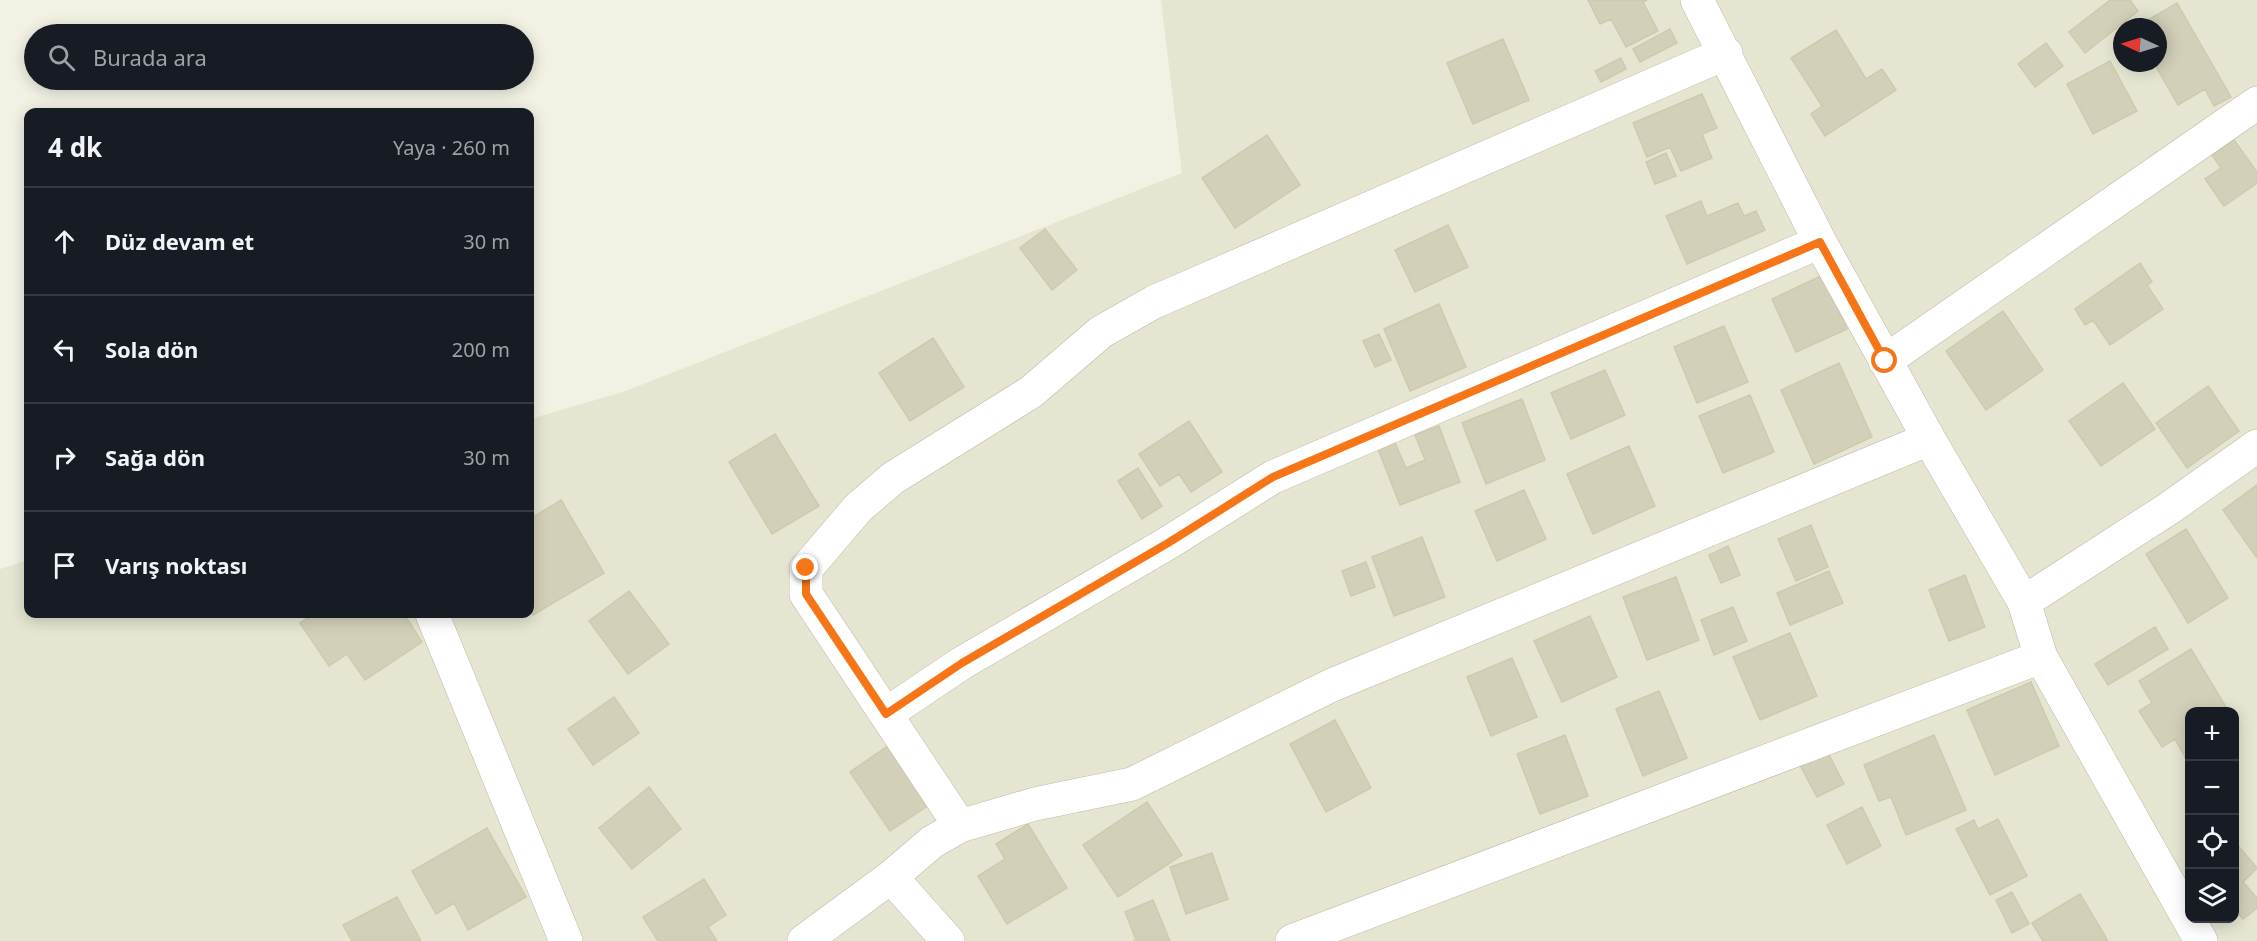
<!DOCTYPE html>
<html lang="tr">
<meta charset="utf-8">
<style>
:root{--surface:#171b24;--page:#20242c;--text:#f1f3f6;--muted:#9ea1a6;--line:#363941}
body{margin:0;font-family:"Noto Sans",sans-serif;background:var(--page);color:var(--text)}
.controls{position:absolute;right:18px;bottom:18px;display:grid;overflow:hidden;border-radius:12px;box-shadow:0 3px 15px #0003}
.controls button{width:54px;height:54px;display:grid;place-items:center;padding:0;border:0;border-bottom:2px solid var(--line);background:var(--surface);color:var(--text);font:30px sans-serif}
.compass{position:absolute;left:2113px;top:18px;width:54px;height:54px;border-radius:50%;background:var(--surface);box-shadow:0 3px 15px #0003;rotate:274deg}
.stop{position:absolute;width:18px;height:18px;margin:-14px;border:4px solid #f67517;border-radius:50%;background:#fff}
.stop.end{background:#f67517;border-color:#fff;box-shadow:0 2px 6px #0008}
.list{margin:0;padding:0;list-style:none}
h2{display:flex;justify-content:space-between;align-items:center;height:78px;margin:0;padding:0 24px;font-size:26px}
h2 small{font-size:20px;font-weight:400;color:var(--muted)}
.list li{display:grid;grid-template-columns:39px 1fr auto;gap:18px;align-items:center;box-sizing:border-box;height:108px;padding:0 24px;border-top:2px solid var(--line)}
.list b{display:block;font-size:22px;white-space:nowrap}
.list em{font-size:20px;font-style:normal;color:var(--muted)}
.icon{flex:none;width:33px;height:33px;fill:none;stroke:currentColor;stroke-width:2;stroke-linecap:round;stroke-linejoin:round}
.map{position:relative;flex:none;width:2257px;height:941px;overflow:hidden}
.search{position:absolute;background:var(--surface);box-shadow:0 3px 15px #0003;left:24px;top:24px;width:510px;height:66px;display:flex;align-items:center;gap:15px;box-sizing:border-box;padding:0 21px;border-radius:33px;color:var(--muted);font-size:22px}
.panel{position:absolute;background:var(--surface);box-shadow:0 3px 15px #0003;left:24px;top:108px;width:510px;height:510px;border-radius:12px}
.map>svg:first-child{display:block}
</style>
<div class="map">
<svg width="2257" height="941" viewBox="0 0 2257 941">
<rect width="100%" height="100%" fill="#f2f1e4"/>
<path fill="#e5e5d2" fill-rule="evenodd" d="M1161,0H2257V941H0V569L28,560V614H530V419L623,392L1182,173ZM2122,27H2158V63H2122ZM2190,712H2234V918H2190Z"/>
<path fill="#d3d0ba" stroke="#cdcaad" stroke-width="1.5" d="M1588,0H1647L1643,2L1658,31L1626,47L1611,19L1600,24Z
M2110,0H2130L2138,11L2085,53L2069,32Z
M2177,3L2231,97L2214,106L2205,89L2178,105L2154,63H2158V27H2136Z
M1670,29L1677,43L1640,62L1633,49Z
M1836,30L1866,79L1882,69L1896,90L1825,136L1811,114L1822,106L1791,58Z
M1503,39L1529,100L1473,124L1447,63Z
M2046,43L2063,66L2035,87L2018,64Z
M1621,58L1626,69L1601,82L1595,71Z
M2110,61L2137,111L2093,134L2067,84Z
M1702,94L1717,128L1702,134L1712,158L1681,171L1670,147L1647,157L1633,123Z
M1267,135L1300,185L1235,228L1202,178Z
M2234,140L2257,172V183L2224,206L2205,179L2221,168L2212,155Z
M1666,153L1676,176L1655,184L1646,162Z
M1701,201L1707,216L1738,203L1744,216L1756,211L1765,230L1687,264L1666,216Z
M1448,225L1468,267L1415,292L1395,250Z
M1045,229L1077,270L1052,290L1020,248Z
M2140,263L2152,282L2147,285L2163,309L2110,345L2093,320L2085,325L2075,309Z
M1823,275L1847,329L1796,352L1772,299Z
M1439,304L1466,367L1410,391L1384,329Z
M2003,311L2043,370L1986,410L1946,351Z
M1724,326L1748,382L1697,403L1674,347Z
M1379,334L1391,360L1375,367L1363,341Z
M933,338L964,387L910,421L879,373Z
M1839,363L1872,437L1814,464L1781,390Z
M1605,370L1625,415L1571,439L1551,393Z
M2123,383L2155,429L2101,466L2069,421Z
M2208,386L2239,431L2187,468L2156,423Z
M1750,395L1774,452L1723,473L1699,416Z
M1522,399L1545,460L1486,484L1462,423Z
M1189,421L1222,472L1191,492L1179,474L1160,486L1139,454Z
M1439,426L1460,482L1400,505L1378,449L1395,443L1406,468L1425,460L1415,435Z
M775,434L819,506L772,534L729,462Z
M1629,446L1655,506L1593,534L1567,474Z
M1138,468L1162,506L1142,519L1118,481Z
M2257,485V558L2223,510Z
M1524,490L1546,539L1497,561L1475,511Z
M561,500L604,573L533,615L530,609V519Z
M1811,525L1828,567L1796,581L1778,539Z
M2186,529L2228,598L2188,623L2146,554Z
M1422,537L1445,597L1394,616L1372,557Z
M1728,546L1740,575L1721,583L1709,555Z
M1366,562L1375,587L1351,596L1342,571Z
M1829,571L1843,603L1790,625L1777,593Z
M1965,575L1985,627L1949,641L1929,590Z
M1676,577L1699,640L1647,660L1623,597Z
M629,591L669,644L628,674L589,621Z
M1733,607L1747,641L1714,655L1701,620Z
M314,614H404L422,642L365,680L347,654L329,666L300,623Z
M1590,616L1617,677L1562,702L1534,641Z
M2155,627L2168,649L2108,685L2095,664Z
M1790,633L1817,696L1760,720L1733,657Z
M2191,649L2229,712H2190V754L2185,757L2175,739L2162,747L2139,711L2152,703L2139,681Z
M1512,658L1537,717L1491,736L1467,677Z
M2031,682L2059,746L1995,775L1967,710Z
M1659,691L1687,758L1643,776L1616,709Z
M614,697L639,733L593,765L568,729Z
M1335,720L1371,788L1326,812L1290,744Z
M1565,735L1588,796L1540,814L1517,754Z
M1934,735L1966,810L1906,835L1891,797L1879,801L1864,765Z
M892,743L932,803L890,831L850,772Z
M1827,751L1844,784L1817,797L1800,765Z
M649,787L681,829L632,869L599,828Z
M1147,802L1182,855L1118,897L1083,845Z
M1862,807L1881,846L1847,864L1827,825Z
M1998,819L2027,876L1990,895L1956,829L1974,820L1978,829Z
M1028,824L1067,888L1007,924L978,876L1005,859L996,844Z
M487,828L526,897L468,930L454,903L436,914L412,871Z
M2234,841L2257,868L2243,882L2257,898V908L2243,919L2234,909Z
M1212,853L1228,899L1186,914L1170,867Z
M704,879L726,915L708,927L717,941H658L643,917Z
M2012,892L2029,924L2012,933L1996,900Z
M2080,894L2108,941H2043L2032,923Z
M397,897L421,941H352L343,925Z
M1153,900L1170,941H1133L1136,940L1125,912Z"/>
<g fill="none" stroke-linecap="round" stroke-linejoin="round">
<g stroke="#bdbba7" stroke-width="34">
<path id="minor" d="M1697,0L1820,242L1929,439L2024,602L2041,657L2201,941
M1885,361L2257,103
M2024,602L2168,509L2257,446
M432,614L566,941
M886,714L962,663L1168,543L1273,477L1820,242
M960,826L806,594V569L858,508L893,478L1031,392L1101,332L1154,302L1726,53
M891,877L948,941
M804,941L891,877L932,842L960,826L1035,804L1132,784L1332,685L1929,439
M1292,941L2041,657"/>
</g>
<use href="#minor" stroke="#fff" stroke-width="33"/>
</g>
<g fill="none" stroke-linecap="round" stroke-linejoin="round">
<path stroke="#f67517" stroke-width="8" d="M806,568V594L886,714L962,663L1168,543L1273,477L1820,242L1885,361"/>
</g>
</svg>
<div class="controls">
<button>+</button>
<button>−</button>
<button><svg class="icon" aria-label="locate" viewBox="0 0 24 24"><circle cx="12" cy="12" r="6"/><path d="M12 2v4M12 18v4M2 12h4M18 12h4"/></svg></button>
<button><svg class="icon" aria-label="layers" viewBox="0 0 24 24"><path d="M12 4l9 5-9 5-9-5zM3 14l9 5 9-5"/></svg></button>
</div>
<svg class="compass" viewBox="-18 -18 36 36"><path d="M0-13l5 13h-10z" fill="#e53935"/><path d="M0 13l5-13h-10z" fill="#9ea1a6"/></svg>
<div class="stop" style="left:1885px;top:361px"></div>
<div class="stop end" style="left:806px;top:568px"></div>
<div class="search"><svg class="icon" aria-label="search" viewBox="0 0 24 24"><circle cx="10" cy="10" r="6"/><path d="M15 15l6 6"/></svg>Burada ara</div>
<section class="panel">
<h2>4 dk<small>Yaya · 260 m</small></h2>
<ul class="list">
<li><svg class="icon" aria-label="ahead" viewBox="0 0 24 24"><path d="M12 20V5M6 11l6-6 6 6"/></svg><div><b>Düz devam et</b></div><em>30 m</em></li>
<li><svg class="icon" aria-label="left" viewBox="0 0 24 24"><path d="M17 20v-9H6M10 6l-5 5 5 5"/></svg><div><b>Sola dön</b></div><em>200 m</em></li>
<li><svg class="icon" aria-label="right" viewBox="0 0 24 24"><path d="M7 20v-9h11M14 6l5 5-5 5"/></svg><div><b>Sağa dön</b></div><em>30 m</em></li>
<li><svg class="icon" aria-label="arrive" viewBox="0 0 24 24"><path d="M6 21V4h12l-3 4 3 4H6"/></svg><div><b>Varış noktası</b></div></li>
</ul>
</section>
</div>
